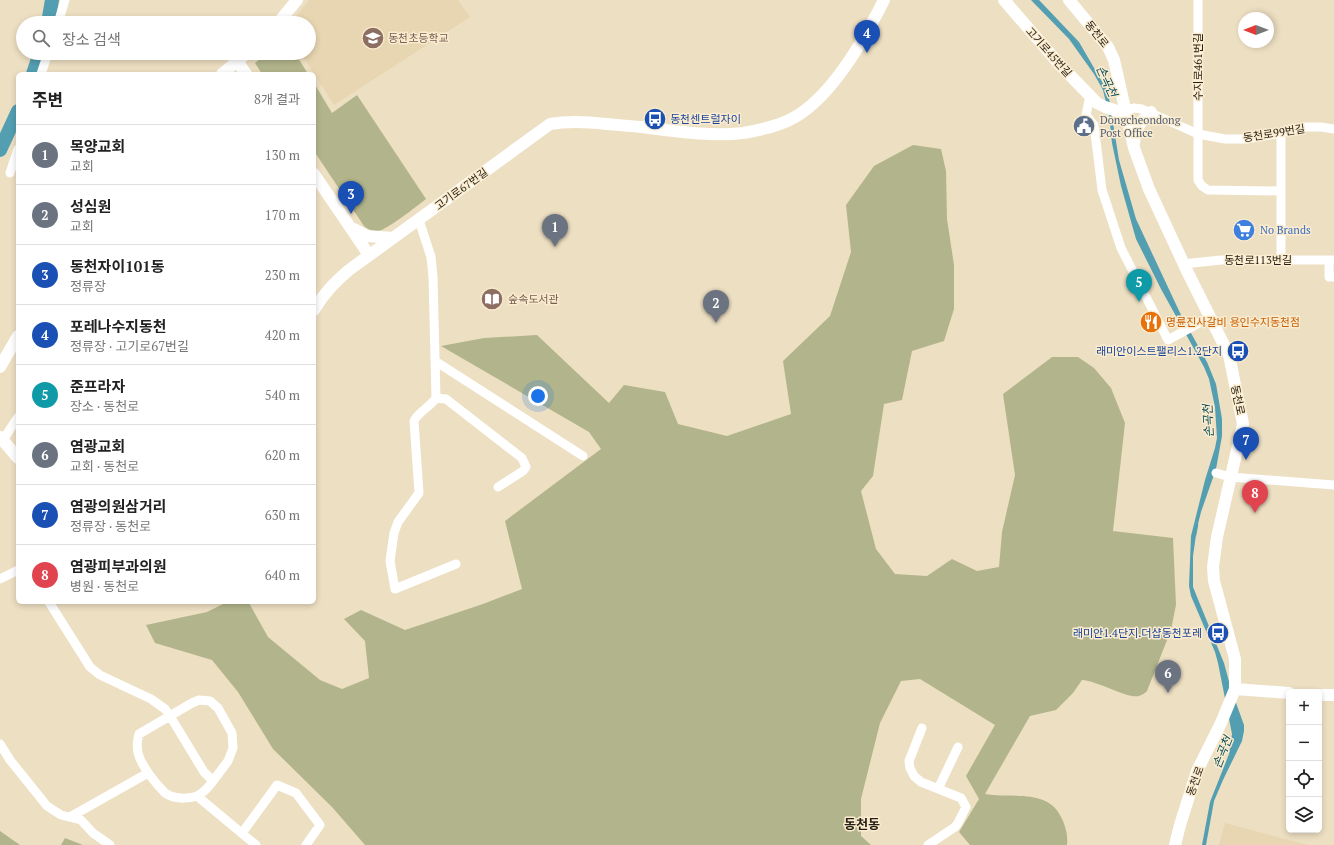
<!DOCTYPE html>
<html lang="ko">
<meta charset="utf-8">
<style>
:root{--surface:#fff;--page:#f6f6f6;--text:#222;--muted:#767676;--line:#e0e0e0;--accent:#ea580c}
body{margin:0;font-family:"PT Serif","Noto Sans KR",serif;background:var(--page);color:var(--text)}
.controls{position:absolute;right:12px;bottom:12px;display:grid;overflow:hidden;border-radius:6px;box-shadow:0 2px 6px #0003}
.controls button{width:36px;height:36px;display:grid;place-items:center;padding:0;border:0;border-bottom:1px solid var(--line);background:var(--surface);color:var(--text);font:20px sans-serif}
.compass{position:absolute;left:1238px;top:12px;width:36px;height:36px;border-radius:50%;background:var(--surface);box-shadow:0 2px 6px #0003;rotate:270deg}
.you{position:absolute;left:538px;top:396px;width:14px;height:14px;margin:-10px;border:3px solid #fff;border-radius:50%;background:#1a73e8;box-shadow:0 0 0 6px #1a73e833}
.badge{display:grid;place-items:center;width:26px;height:26px;border-radius:50%;background:var(--accent);color:#fff;font-size:13px;font-weight:700}
.pin{position:absolute;translate:-50% -33px;filter:drop-shadow(0 1px 2px #0008)}
.pin::after{content:'';position:absolute;top:21px;width:14px;height:12px;background:inherit;clip-path:polygon(0 0,100% 0,50% 100%)}
.list{margin:0;padding:0;list-style:none}
h2{display:flex;justify-content:space-between;align-items:center;height:52px;margin:0;padding:0 16px;font-size:17px}
h2 small{font-size:13px;font-weight:400;color:var(--muted)}
.list li{display:grid;grid-template-columns:26px 1fr auto;gap:12px;align-items:center;box-sizing:border-box;height:60px;padding:0 16px;border-top:1px solid var(--line)}
.list b{display:block;font-size:15px;white-space:nowrap}
.list p{margin:0;font-size:13px;white-space:nowrap;color:var(--muted)}
.list em{font-size:13px;font-style:normal;color:var(--muted)}
.icon{flex:none;width:22px;height:22px;fill:none;stroke:currentColor;stroke-width:2;stroke-linecap:round;stroke-linejoin:round}
.map{position:relative;flex:none;width:1334px;height:845px;overflow:hidden}
.search{position:absolute;background:var(--surface);box-shadow:0 2px 6px #0003;left:16px;top:16px;width:300px;height:44px;display:flex;align-items:center;gap:10px;box-sizing:border-box;padding:0 14px;border-radius:22px;color:var(--muted);font-size:15px}
.panel{position:absolute;background:var(--surface);box-shadow:0 2px 6px #0003;left:16px;top:72px;width:300px;height:532px;border-radius:6px}
.map>svg:first-child{display:block}
</style>
<div class="map">
<svg width="1334" height="845" viewBox="0 0 1334 845">
<rect width="100%" height="100%" fill="#eddfc2"/>
<path fill="#e8d6b2" d="M309,0H458L470,17L334,105L301,53H309V23H291Z
M1225,823L1308,845H1219Z"/>
<path fill="#b2b58b" d="M267,53H295L308,74H262L255,63Z
M314,83L332,113L357,95L426,199C417,206 387,230 378,231C372,232 368,229 364,226L314,151Z
M913,145L941,149L946,171L947,219L954,265V309L944,341L912,351L902,400L884,404L873,476L861,491L876,549L895,574L927,576L952,559L977,571L999,567L1002,532L1015,475L1003,394L1052,357H1078L1094,368L1111,388L1125,423L1113,531L1173,538L1176,605L1171,630L1147,691C1145,693 1142,695 1139,696C1128,699 1098,681 1082,680L1073,693L1056,710L1030,716L985,794C1012,799 1050,787 1063,821C1066,829 1068,836 1067,845H970L959,832L979,799L966,776L995,725L920,679L901,681L880,723L861,799V836L871,845H365L332,807L273,749L238,692L212,660L155,643L146,625L207,612L227,602L249,603L268,637L320,680L342,689L369,678L365,641L344,619L361,610L405,630L483,604L522,589L505,521L601,449L589,432L441,346L484,338L537,335L609,403L624,385L665,392L678,424L727,436L791,414L783,361L830,316L851,252L846,205L874,166Z
M0,831L20,845H0Z
M65,838L83,845H61Z"/>
<path fill="#539fb1" d="M1031,0H1039L1079,42L1108,92L1119,160L1136,219L1181,315L1207,362L1216,384L1222,419V436L1216,469L1201,512L1197,528L1193,556V587L1224,663L1231,689L1244,725V731L1242,741L1223,780L1214,801L1206,845H1202L1210,802L1229,754L1232,734L1218,663L1215,652L1191,596L1189,586L1191,536L1205,480L1215,448L1217,438L1215,407L1209,379L1204,367L1161,289L1136,239L1121,186L1112,143L1109,115L1103,90L1094,74L1069,39Z"/>
<g fill="none" stroke-linecap="round" stroke-linejoin="round">
<path stroke="#539fb1" stroke-width="2.5" d="M1195,535L1197,525"/>
<path stroke="#539fb1" stroke-width="14" d="M48,23L52,0
M33,74L40,53
M0,150L18,111"/>
<path stroke="#fff" stroke-width="9" d="M1198,0V180L1202,186L1208,190L1281,191
M58,23L65,0
M41,74L48,53
M1090,96L1086,115L1094,125L1102,190L1121,248L1168,340L1210,317
M1125,111L1134,108L1142,109L1198,134L1225,139H1247L1281,133L1303,127H1321L1334,129
M1281,133V260
M10,173L18,149
M419,220L431,257L433,277L436,398C430,407 418,412 414,421L419,493L398,522L394,533L390,561L395,589L456,564
M1329,260V277H1334
M1183,264L1221,260H1334
M435,361L583,456
M436,398L446,399L522,458L526,467L523,471L498,487
M3,440L18,417
M1216,473L1230,477L1334,485
M0,579L18,570
M49,602L90,667L100,675L151,699L165,709L170,716L204,772L213,781C210,785 207,789 203,792C194,800 175,800 165,793C159,787 154,781 149,774C140,761 134,751 139,734L192,703L199,700L210,701L218,708L232,733L233,748L228,761L213,781
M922,728L909,761L910,768L914,776L921,782L961,798L966,807L958,823L955,827L928,845
M0,744L10,760L47,806L61,815L81,820L93,833L110,845
M938,789L958,747
M197,796L256,845
M70,817L148,773
M242,833L277,785L296,793L320,825L306,845"/>
<path stroke="#fff" stroke-width="12" d="M1004,0L1060,65L1097,103L1105,107L1117,111H1125
M1069,0L1108,47L1114,60L1134,148L1149,189L1187,271L1229,355L1243,424L1217,537L1213,567L1214,581L1235,659V689L1221,723L1197,771L1180,825L1175,845
M278,23L297,0
M237,61L246,74
M222,74L247,53
M1134,143C1136,127 1140,122 1151,112
M314,174L369,255
M354,229L367,236L393,238
M314,310C324,293 334,283 349,270L550,124C579,119 611,125 641,127C674,131 710,137 743,133C761,130 780,126 795,117C833,95 865,38 884,0
M0,367L18,336
M0,437L18,458
M1235,689L1289,693
M1319,695H1334"/>
</g>
<defs>
<g id="school-disc" transform="scale(1.15)"><circle r="9.5" fill="#8d6e63" stroke="#fbeccf"/><path d="M0-5L7-2L0 1L-7-2ZM-4 1L0 2.5L4 1V4Q0 6-4 4Z" fill="#fff"/></g>
<g id="bus-disc" transform="scale(1.15)"><circle r="9.5" fill="#1a4fb4" stroke="#fbeccf"/><path d="M-5-6H5V4H4V6H2V4H-2V6H-4V4H-5ZM-3.5-4V0h7V-4ZM-3.5 1.2v1.5H-2V1.2ZM2 1.2v1.5H3.5V1.2Z" fill="#fff"/></g>
<g id="civic-disc" transform="scale(1.15)"><circle r="9.5" fill="#5c6f8a" stroke="#fbeccf"/><path d="M-.6-6.5H3V-4.5H.6V-3L4-1V1h2V6H-6V1h2V-1L-.6-3ZM-1.2 2.5V6h2.4V2.5Z" fill="#fff"/></g>
<g id="supermarket-disc" transform="scale(1.15)"><circle r="9.5" fill="#3f7fe0" stroke="#fbeccf"/><path d="M-6-5.5h2.5l.6 2H6L4.5 2H-2.5L-4.4-4H-6ZM-1.5 3.2a1.3 1.3 0 1 0 .1 0ZM3 3.2a1.3 1.3 0 1 0 .1 0Z" fill="#fff"/></g>
<g id="library-disc" transform="scale(1.15)"><circle r="9.5" fill="#8d6e63" stroke="#fbeccf"/><path d="M-6-4Q-3-5.5-.7-3.5V5Q-3 3-6 4ZM6-4Q3-5.5 .7-3.5V5Q3 3 6 4Z" fill="#fff"/></g>
<g id="restaurant-disc" transform="scale(1.15)"><circle r="9.5" fill="#e8710a" stroke="#fbeccf"/><path d="M-5-6h1v4h1v-4h1v4h1v-4h1v5L-1.5 .5V6h-2V.5L-5-1ZM5-6V6H3V1.5H1.5Q1.5-4 5-6Z" fill="#fff"/></g>
</defs>
<g fill-rule="evenodd">
<use href="#school-disc" x="373" y="38"/>
<use href="#bus-disc" x="655" y="119"/>
<use href="#civic-disc" x="1084" y="126"/>
<use href="#supermarket-disc" x="1244" y="230"/>
<use href="#library-disc" x="492" y="299"/>
<use href="#restaurant-disc" x="1151" y="322"/>
<use href="#bus-disc" x="1238" y="351"/>
<use href="#bus-disc" x="1218" y="633"/>
</g>
<g text-anchor="middle" dominant-baseline="central" stroke-width="3" stroke-linejoin="round" paint-order="stroke">
<g font-size="11" fill="#241f14" stroke="#fbeccf">
<text transform="translate(1097 34) rotate(52)">동천로</text>
<text transform="translate(1049 52) rotate(48)">고기로45번길</text>
<text transform="translate(1198 67) rotate(-90)">수지로461번길</text>
<text transform="translate(1274 133) rotate(-9)">동천로99번길</text>
<text transform="translate(461 189) rotate(-36)">고기로67번길</text>
<text x="1258" y="260">동천로113번길</text>
<text transform="translate(1238 400) rotate(78)">동천로</text>
<text transform="translate(1195 781) rotate(-70)">동천로</text>
</g>
<g font-size="11" fill="#785e54" stroke="#fbeccf" text-anchor="start">
<text x="388" y="38">동천초등학교</text>
<text x="508" y="299">숲속도서관</text>
</g>
<g font-size="11" fill="#164399" stroke="#fbeccf" text-anchor="end">
<text x="670" y="119" text-anchor="start">동천센트럴자이</text>
<text x="1222" y="351">래미안이스트팰리스1.2단지</text>
<text x="1202" y="633">래미안1.4단지.더샵동천포레</text>
</g>
<g font-size="11" fill="#4e5e75" stroke="#fbeccf" text-anchor="start">
<text x="1100" y="120">Dongcheondong<tspan x="1100" dy="13">Post Office</tspan></text>
</g>
<g font-size="11" fill="#366cbe" stroke="#fbeccf" text-anchor="start">
<text x="1260" y="230">No Brands</text>
</g>
<g font-size="11" fill="#c56008" stroke="#fbeccf" text-anchor="start">
<text x="1166" y="322">명륜진사갈비 용인수지동천점</text>
</g>
<g font-size="12" font-style="italic" fill="#044b58" stroke="#fbeccf">
<text transform="translate(1107 81) rotate(65)">손곡천</text>
<text transform="translate(1208 421) rotate(-93)">손곡천</text>
<text transform="translate(1222 752) rotate(-68)">손곡천</text>
</g>
<g font-size="13" font-weight="bold" fill="#241f14" stroke="#fbeccf">
<text x="862" y="824">동천동</text>
</g>
</g>
</svg>
<div class="controls">
<button>+</button>
<button>−</button>
<button><svg class="icon" aria-label="locate" viewBox="0 0 24 24"><circle cx="12" cy="12" r="6"/><path d="M12 2v4M12 18v4M2 12h4M18 12h4"/></svg></button>
<button><svg class="icon" aria-label="layers" viewBox="0 0 24 24"><path d="M12 4l9 5-9 5-9-5zM3 14l9 5 9-5"/></svg></button>
</div>
<svg class="compass" viewBox="-18 -18 36 36"><path d="M0-13l5 13h-10z" fill="#e53935"/><path d="M0 13l5-13h-10z" fill="#767676"/></svg>
<div class="you"></div>
<div class="pin badge" style="left:555px;top:247px;background:#6b7280">1</div>
<div class="pin badge" style="left:716px;top:323px;background:#6b7280">2</div>
<div class="pin badge" style="left:351px;top:214px;background:#1a4fb4">3</div>
<div class="pin badge" style="left:867px;top:53px;background:#1a4fb4">4</div>
<div class="pin badge" style="left:1139px;top:302px;background:#0f9aa8">5</div>
<div class="pin badge" style="left:1168px;top:693px;background:#6b7280">6</div>
<div class="pin badge" style="left:1246px;top:460px;background:#1a4fb4">7</div>
<div class="pin badge" style="left:1255px;top:513px;background:#e0444e">8</div>
<div class="search"><svg class="icon" aria-label="search" viewBox="0 0 24 24"><circle cx="10" cy="10" r="6"/><path d="M15 15l6 6"/></svg>장소 검색</div>
<section class="panel">
<h2>주변<small>8개 결과</small></h2>
<ul class="list">
<li><span class="badge" style="background:#6b7280">1</span><div><b>목양교회</b><p>교회</p></div><em>130 m</em></li>
<li><span class="badge" style="background:#6b7280">2</span><div><b>성심원</b><p>교회</p></div><em>170 m</em></li>
<li><span class="badge" style="background:#1a4fb4">3</span><div><b>동천자이101동</b><p>정류장</p></div><em>230 m</em></li>
<li><span class="badge" style="background:#1a4fb4">4</span><div><b>포레나수지동천</b><p>정류장 · 고기로67번길</p></div><em>420 m</em></li>
<li><span class="badge" style="background:#0f9aa8">5</span><div><b>준프라자</b><p>장소 · 동천로</p></div><em>540 m</em></li>
<li><span class="badge" style="background:#6b7280">6</span><div><b>염광교회</b><p>교회 · 동천로</p></div><em>620 m</em></li>
<li><span class="badge" style="background:#1a4fb4">7</span><div><b>염광의원삼거리</b><p>정류장 · 동천로</p></div><em>630 m</em></li>
<li><span class="badge" style="background:#e0444e">8</span><div><b>염광피부과의원</b><p>병원 · 동천로</p></div><em>640 m</em></li>
</ul>
</section>
</div>
